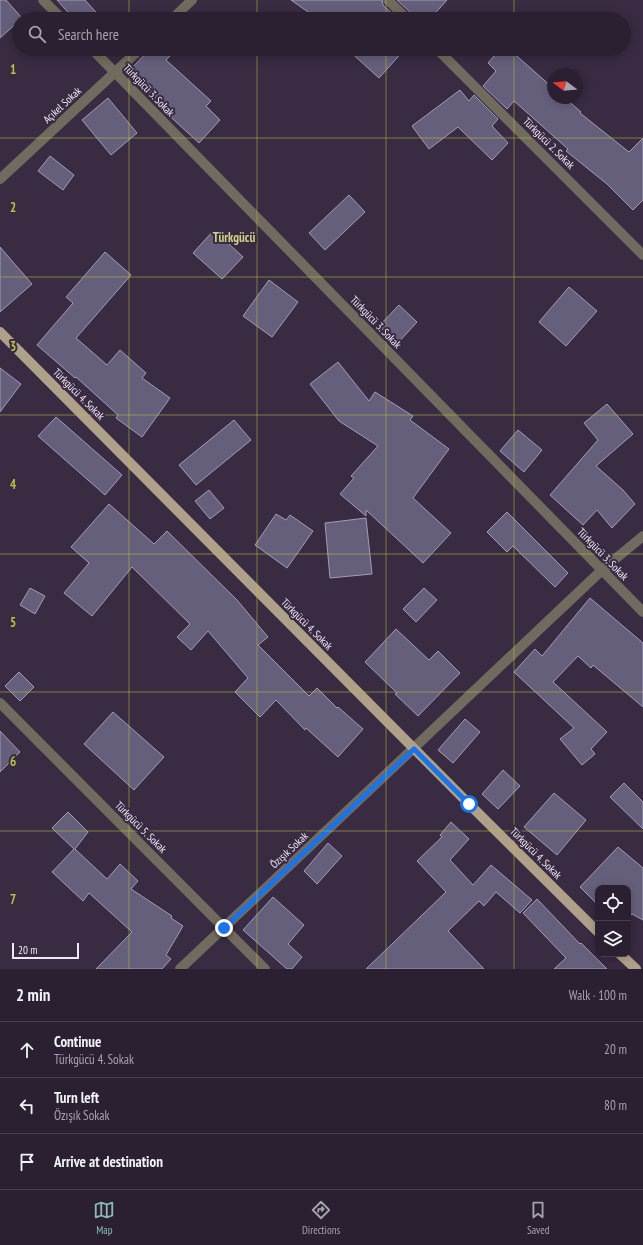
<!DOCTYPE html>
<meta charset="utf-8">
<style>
:root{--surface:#2b2032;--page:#372d3e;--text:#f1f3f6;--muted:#a6a3ac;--line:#473e4d;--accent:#8bbbb9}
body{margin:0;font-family:"PT Sans Narrow",sans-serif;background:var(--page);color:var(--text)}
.controls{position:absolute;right:12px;bottom:12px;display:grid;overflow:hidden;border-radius:8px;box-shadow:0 2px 10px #0003}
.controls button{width:36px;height:36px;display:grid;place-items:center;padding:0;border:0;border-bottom:1px solid var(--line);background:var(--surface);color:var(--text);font:20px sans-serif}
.compass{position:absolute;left:547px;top:68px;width:36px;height:36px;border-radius:50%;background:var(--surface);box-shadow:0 2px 10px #0003;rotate:286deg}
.scale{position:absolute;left:12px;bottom:10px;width:67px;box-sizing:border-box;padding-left:4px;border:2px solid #f1e8f7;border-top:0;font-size:11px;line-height:14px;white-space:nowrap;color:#f1e8f7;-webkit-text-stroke:3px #392b42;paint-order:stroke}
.stop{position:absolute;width:12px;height:12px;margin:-9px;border:3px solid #1a73e8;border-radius:50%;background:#fff}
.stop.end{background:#1a73e8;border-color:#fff;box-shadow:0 1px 4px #0008}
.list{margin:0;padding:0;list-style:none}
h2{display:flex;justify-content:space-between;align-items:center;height:52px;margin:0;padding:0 16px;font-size:17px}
h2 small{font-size:13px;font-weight:400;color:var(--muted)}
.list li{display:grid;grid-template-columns:26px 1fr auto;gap:12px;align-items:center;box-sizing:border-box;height:56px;padding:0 16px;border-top:1px solid var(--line)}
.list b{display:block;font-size:15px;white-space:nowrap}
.list p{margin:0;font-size:13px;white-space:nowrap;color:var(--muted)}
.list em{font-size:13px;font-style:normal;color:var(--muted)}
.icon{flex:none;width:22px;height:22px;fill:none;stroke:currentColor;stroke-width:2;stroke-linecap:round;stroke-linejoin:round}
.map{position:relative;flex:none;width:643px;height:969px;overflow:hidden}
.search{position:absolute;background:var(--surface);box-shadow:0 2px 10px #0003;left:12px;right:12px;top:12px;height:44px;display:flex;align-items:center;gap:10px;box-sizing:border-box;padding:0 14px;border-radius:22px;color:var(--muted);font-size:15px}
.sheet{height:220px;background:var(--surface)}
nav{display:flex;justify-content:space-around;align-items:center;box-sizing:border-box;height:56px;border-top:1px solid var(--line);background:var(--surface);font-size:11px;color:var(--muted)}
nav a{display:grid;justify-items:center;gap:2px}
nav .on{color:var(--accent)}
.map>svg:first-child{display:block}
</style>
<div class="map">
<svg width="643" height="969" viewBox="0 0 643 969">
<rect width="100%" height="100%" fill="#392b42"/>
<path fill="#655f7b" stroke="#a19cb9" d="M0,0H6L22,18L19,19V21L0,38Z
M57,0H85L102,19H74Z
M291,0H382L383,5L398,19H318Z
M397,0H447L430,19H413L412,14Z
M150,49H177L166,60L211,101L206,106L220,120L199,143L163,110L164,108L128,72Z
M347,49H405L379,78Z
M500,49H509L553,88V98H565L581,112L580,113L629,152L643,138V200L633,210L607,184L566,151L568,149L514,101L507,109L483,86L496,71L488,63Z
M460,90L469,101L474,95L498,119L492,126L508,143L492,160L458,127L429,149L412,126Z
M108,98L137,133L111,155L82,120Z
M50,156L74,175L63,190L38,171Z
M349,195L365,212L325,250L309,233Z
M214,230L243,257L222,279L193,253Z
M0,247L32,284L0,312Z
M105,252L131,275L76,338L107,365L120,350L146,373L142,378L170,398L142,437L116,418L118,415L76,377L75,378L37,345L73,303L66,297Z
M269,280L298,302L272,337L243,316Z
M569,287L597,311L566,346L539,322Z
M399,305L417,322L397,344L379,326Z
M338,362L369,401L375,392L413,416L410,420L449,449L413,498L451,533L423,563L366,510V516L340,494L354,478L351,476L378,446L339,421L310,384Z
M0,368L21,384L0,412Z
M607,404L633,434L596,466L623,490L635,504L612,528L597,510L583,525L550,495L598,440L584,423Z
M56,417L122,475L105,495L38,436Z
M234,420L251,440L196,485L179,465Z
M518,430L542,450L524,472L500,451Z
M209,490L224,508L210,519L195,501Z
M109,504L154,544L167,531L237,600L268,637L258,645L309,696L317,688L337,708L338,707L363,729L338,757L306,728L305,730L276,700L260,717L235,692L248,678L208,631L191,650L177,637L190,624L132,567L92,616L64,593L89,563L71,547Z
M507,512L568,573L555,587L513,546L507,552L487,532Z
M276,514L286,520L290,515L313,531L287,568L255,545Z
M366,518L372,574L330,578L325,523Z
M30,588L45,596L35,614L20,605Z
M424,588L437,600L416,622L403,609Z
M590,598L643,643V707L593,665L591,668L578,656L553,682L607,732L591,749L595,754L582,765L560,739L574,728L514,672L535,649L542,656Z
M396,629L429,660L438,651L460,673L418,716L395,694L397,693L365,662Z
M19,672L34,687L20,701L5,686Z
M113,712L164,757L134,790L84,744Z
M465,719L480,732L453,763L438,750Z
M0,731L20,752L0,772Z
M503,770L520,786L498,809L482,794Z
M624,783L643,802V829L610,797Z
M554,793L586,820L557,855L524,827Z
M68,812L88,832L75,849L107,879L120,864L138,881L131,889L172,916L171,918L183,926L166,955L171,959L162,969H96L132,932L89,893L83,901L52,872L74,849L52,828Z
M451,822L469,839L450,860L473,885L491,865L532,900L520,913L496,892L484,906L479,901L448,931L484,969H366L446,892L417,861L442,837L440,835Z
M328,843L342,856L317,884L304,871Z
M618,847L643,868V920L632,914L628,918V888H598V905L580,887Z
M273,897L304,925L288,944L302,957L292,969H287L243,930Z
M537,899L580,944L581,943L607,969H554L566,958L523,913Z"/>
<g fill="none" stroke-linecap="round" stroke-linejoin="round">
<path stroke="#716a5e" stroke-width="10" d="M43,0L62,19
M388,0L407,19
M172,19L192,0
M92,49L643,612
M437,49L643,255
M0,179L140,49
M0,703L265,969
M180,969L602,570L643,536"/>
<path stroke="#afa189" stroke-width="10" d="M0,332L469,804L598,932
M620,954L636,969"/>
</g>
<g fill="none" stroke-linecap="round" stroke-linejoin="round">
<path stroke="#1a73e8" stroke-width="5" d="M224,928L414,749L469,804"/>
</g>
<path fill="none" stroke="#bbc044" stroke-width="1" stroke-opacity="0.55" d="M129,0V19M257,0V19M386,0V19M514,0V19M129,49V969M257,49V969M386,49V969M514,49V969M0,138H643M0,277H643M0,415H643M0,554H643M0,692H643M0,831H643"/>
<g text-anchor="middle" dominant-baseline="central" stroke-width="4" stroke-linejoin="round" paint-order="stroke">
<g font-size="11" fill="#f1e8f7" stroke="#392b42">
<text transform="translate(149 90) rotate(46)">Türkgücü 3. Sokak</text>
<text transform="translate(62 105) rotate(-43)">Açıkel Sokak</text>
<text transform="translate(549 143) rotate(45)">Türkgücü 2. Sokak</text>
<text transform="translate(376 322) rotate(46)">Türkgücü 3. Sokak</text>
<text transform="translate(79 394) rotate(45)">Türkgücü 4. Sokak</text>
<text transform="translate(603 554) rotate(46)">Türkgücü 3. Sokak</text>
<text transform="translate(307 624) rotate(45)">Türkgücü 4. Sokak</text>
<text transform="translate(141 827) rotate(45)">Türkgücü 5. Sokak</text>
<text transform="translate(289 850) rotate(-43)">Özışık Sokak</text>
<text transform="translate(536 853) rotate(45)">Türkgücü 4. Sokak</text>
</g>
<g font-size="13" font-weight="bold" fill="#ced284" stroke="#392b42">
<text x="234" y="237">Türkgücü</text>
</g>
</g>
<g font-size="13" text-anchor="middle" font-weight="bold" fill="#bbc044" stroke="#392b42" stroke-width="4" stroke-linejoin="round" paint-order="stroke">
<text x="13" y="74">1</text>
<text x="13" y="212">2</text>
<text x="13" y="351">3</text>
<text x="13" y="489">4</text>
<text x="13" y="627">5</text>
<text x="13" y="766">6</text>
<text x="13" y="904">7</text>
</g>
</svg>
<div class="controls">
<button><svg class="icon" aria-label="locate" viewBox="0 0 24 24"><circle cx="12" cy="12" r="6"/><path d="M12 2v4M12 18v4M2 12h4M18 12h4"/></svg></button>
<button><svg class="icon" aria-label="layers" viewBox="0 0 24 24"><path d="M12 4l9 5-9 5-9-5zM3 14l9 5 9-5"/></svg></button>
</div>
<svg class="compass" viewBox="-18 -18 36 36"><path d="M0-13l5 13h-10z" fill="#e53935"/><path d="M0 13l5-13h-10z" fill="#a6a3ac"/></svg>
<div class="scale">20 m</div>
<div class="stop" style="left:469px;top:804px"></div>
<div class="stop end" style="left:224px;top:928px"></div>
<div class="search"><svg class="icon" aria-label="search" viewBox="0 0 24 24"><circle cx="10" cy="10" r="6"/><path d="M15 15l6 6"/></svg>Search here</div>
</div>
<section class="sheet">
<h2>2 min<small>Walk · 100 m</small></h2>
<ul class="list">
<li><svg class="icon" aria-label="ahead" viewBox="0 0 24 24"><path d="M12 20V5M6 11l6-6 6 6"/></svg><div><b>Continue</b><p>Türkgücü 4. Sokak</p></div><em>20 m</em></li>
<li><svg class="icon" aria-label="left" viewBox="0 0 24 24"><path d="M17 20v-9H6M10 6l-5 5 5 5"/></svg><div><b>Turn left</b><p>Özışık Sokak</p></div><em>80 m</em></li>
<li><svg class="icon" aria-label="arrive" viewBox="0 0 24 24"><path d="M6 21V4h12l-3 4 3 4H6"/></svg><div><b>Arrive at destination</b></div></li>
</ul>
</section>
<nav>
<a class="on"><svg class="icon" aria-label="map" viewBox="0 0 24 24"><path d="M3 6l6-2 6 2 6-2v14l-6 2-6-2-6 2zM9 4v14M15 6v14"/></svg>Map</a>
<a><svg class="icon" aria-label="directions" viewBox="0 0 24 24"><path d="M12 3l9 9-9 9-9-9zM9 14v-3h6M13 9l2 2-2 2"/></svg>Directions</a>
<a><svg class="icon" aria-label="saved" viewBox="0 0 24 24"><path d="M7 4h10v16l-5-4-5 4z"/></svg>Saved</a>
</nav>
